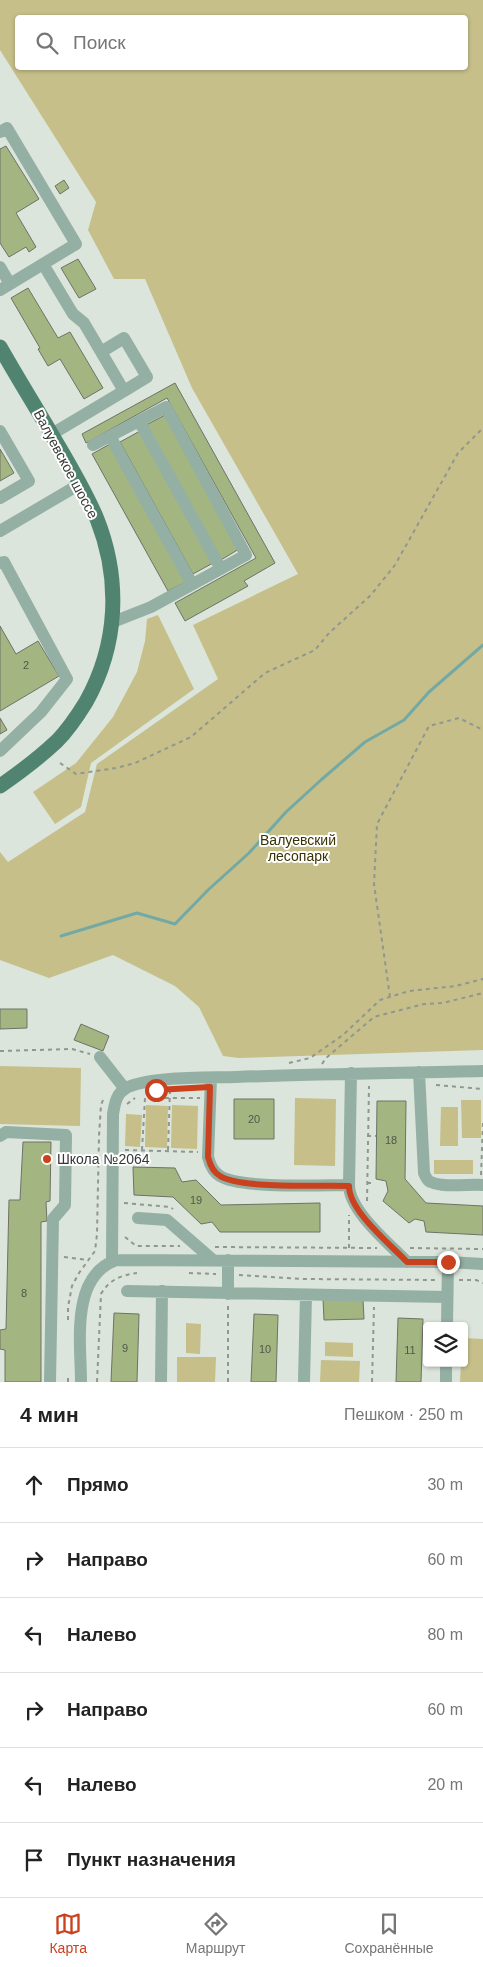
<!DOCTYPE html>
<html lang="ru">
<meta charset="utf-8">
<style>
:root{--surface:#fff;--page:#f6f6f6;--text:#222;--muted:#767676;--line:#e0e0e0;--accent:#ca411e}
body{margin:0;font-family:Helvetica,sans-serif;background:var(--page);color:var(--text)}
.controls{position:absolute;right:15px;bottom:15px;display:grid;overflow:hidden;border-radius:5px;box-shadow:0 1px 4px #0004}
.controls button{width:45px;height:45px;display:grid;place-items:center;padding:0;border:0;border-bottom:1px solid var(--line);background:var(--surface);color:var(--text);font:25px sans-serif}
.stop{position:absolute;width:15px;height:15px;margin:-11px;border:4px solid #ca411e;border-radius:50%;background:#fff}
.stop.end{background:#ca411e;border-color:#fff;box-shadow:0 1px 5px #0008}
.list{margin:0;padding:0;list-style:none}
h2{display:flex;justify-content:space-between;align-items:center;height:65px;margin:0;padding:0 20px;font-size:21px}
h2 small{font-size:16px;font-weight:400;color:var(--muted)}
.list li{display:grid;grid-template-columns:32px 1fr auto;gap:15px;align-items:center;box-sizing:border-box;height:75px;padding:0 20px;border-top:1px solid var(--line)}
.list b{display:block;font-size:19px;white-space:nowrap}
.list em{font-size:16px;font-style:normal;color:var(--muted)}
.icon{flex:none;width:28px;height:28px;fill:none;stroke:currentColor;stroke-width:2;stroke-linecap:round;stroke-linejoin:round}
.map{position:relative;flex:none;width:483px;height:1382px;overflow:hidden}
.search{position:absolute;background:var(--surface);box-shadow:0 1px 4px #0004;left:15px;right:15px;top:15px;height:55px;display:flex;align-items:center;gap:12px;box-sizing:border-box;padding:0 18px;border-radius:5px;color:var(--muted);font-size:19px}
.sheet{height:515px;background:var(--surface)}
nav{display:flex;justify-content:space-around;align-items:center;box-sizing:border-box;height:70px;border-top:1px solid var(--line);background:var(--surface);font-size:14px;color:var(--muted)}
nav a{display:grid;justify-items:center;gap:2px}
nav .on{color:var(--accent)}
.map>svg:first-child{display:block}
</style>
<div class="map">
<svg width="483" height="1382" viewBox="0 0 483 1382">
<rect width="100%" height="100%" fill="#dbe5db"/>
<path fill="#c6bf8a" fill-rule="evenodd" d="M0,0H483V1050L239,1058L223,1056L199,1007L175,986L113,955L49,978L0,960V852L8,862L85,812L97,764L218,679L193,625L298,574L192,388L145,279H114L88,230L96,202L0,50ZM18,18H466V68H18Z
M158,615L194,689L91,763L81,807L55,824L33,792L76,763L113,717L137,672L145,641L147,619Z
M0,1066L81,1068L80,1126L0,1124Z
M295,1098L336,1099L335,1166L294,1165Z
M461,1100H481V1138H462Z
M146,1105L168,1106L167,1148L145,1147Z
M172,1105L198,1106L197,1149L171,1148Z
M441,1107H458V1146H440Z
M126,1114L142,1115L140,1147L125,1146Z
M434,1160H473V1174H434Z
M186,1323L201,1324L200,1354L186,1353Z
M464,1338L483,1339V1382H460L461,1363H464Z
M325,1342L353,1343V1357L325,1356Z
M177,1357H216L215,1382H177Z
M321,1360L360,1361L359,1382H320Z"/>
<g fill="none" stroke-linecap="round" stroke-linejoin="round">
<path stroke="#73a9a5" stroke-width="3" d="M61,936L137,913L175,924L208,890L249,853L286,812L321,780L365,742L404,720L429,692L483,645"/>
</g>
<path fill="#a3b681" stroke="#6e7267" d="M6,146L39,199L16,213L36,247L29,252L26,247L9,257L0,243V149Z
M64,180L69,188L60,194L55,186Z
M78,259L96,289L79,298L61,268Z
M28,288L58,338L70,332L103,388L84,399L60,359L48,366L38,349L40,348L11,298Z
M175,383L275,563L244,581L248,586L185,621L175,603L256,558L167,398L86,443L82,434Z
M165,415L239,549L221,560L146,425Z
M140,431L213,563L193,574L120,442Z
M110,444L186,582L168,591L92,454Z
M0,449L14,473L0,481Z
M0,626L16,654L38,641L59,676L0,711Z
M0,718L7,730L0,734Z
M0,1009H27V1028L0,1029Z
M81,1024L109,1036L103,1051L74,1040Z
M234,1099H274V1139H234Z
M377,1101H406L405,1179L426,1203L483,1206V1235L426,1232L424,1221L415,1219L409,1223L383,1201L388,1191L386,1181L376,1179Z
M23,1142H51L50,1201L46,1202L47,1221L41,1222V1382H5V1350L0,1349V1330L6,1329L9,1200H20Z
M133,1167L175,1168L182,1182L196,1180L221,1205L320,1203V1232H220L212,1222L201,1224L173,1197L134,1195Z
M323,1299H363L364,1319L324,1320Z
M114,1313L139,1314L137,1382H111Z
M254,1314L278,1315L276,1382H251Z
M398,1318L423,1319L421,1382H396Z"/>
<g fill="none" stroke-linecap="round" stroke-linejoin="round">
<path stroke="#909790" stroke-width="2" stroke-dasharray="4 4" stroke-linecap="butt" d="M60,763L76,774L116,768L135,763L191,737L265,673L315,650L329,633L371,595L395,565L458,453L483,428
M390,997L374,884L377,824L429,726L459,718L483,730
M0,1051L72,1049L90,1054
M289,1063L310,1058L343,1035L380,1000L409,991L456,986L483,979
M322,1064L326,1058L374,1017L424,1004L443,1003L483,993
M436,1085L483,1089
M127,1104L135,1098
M367,1136H376
M125,1150L198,1152
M142,1150L145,1098H200
M168,1150L170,1090
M481,1175L483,1122
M367,1183H375
M367,1201L369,1086
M124,1203L170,1207L173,1209
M125,1237L136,1246H180
M215,1247L377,1248
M349,1248V1215
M410,1248L483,1249
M64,1257L89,1260
M189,1273L216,1274
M239,1275L304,1279L436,1280
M459,1280H476L483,1283
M68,1320V1307L72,1286L79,1273L95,1251L97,1234L99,1136L101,1105L103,1100
M68,1382V1374
M97,1382L101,1294C109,1280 121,1275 137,1273
M228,1382V1304
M372,1382L374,1307"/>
<path stroke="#94afa4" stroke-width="12" d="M0,132L7,128L76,244L0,290
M43,264L73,314L84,323L124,391L52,434
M0,267L10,284
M101,352L124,338L147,377L124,391
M139,421L221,569
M0,431L29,481L0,498
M110,436L192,584
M93,445L166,407L246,555L151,607L113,622
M0,531L80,484
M0,563L4,562L67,679L41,712L0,751
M100,1057L125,1089
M419,1072L424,1173C426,1177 427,1181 431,1182C443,1188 469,1184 483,1185
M211,1078L208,1157C210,1165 213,1172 220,1176C240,1189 322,1185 349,1185L351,1073
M0,1136L6,1132L66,1135L65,1205L53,1219L50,1382
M349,1185C349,1211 390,1244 407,1262
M138,1218L167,1220L213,1260
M112,1261L113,1114C115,1103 116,1094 126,1088C149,1076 209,1078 236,1077C318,1074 400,1073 483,1071
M127,1291L447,1297
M228,1294V1260
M447,1326L448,1262
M81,1382C81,1343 70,1277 116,1260L448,1262L483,1264
M161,1382L162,1291
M304,1382L306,1295
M446,1382V1363"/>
<path stroke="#508471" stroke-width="15" d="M0,347C17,377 35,406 52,435C68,462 85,490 97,519C121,580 118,645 86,702C78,715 68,730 57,741C40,757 19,773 0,786"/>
</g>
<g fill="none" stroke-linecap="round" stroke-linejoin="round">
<path stroke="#ca411e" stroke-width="6" d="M156,1090L210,1087L208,1157C210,1165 213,1172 220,1176C240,1189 322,1185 349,1186C349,1211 390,1244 407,1262H448"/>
</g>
<circle fill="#ca411e" stroke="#fff" stroke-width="2" cx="47" cy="1159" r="5"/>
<g text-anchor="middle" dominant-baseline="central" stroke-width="4" stroke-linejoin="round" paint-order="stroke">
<g font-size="11" fill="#505849">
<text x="26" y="665">2</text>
<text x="254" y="1119">20</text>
<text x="391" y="1140">18</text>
<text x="196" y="1200">19</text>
<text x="24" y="1293">8</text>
<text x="125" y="1348">9</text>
<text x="265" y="1349">10</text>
<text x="410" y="1350">11</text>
</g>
<g font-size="14" fill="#353936" stroke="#fff">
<text transform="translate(66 464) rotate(62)">Валуевское шоссе</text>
</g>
<g font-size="14" fill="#393304" stroke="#fff">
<text x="298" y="840">Валуевский<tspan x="298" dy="16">лесопарк</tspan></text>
</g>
<g font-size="14" fill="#353936" stroke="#fff" text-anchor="start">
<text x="57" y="1159">Школа №2064</text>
</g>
</g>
</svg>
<div class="controls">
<button><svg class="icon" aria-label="layers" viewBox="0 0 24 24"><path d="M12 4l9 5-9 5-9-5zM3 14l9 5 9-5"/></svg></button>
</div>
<div class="stop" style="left:156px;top:1090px"></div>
<div class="stop end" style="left:448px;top:1262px"></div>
<div class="search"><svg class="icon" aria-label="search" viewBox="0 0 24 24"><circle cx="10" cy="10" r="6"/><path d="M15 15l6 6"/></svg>Поиск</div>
</div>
<section class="sheet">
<h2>4 мин<small>Пешком · 250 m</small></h2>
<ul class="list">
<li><svg class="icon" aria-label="ahead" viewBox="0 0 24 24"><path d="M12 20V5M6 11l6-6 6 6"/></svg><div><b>Прямо</b></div><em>30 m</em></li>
<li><svg class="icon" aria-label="right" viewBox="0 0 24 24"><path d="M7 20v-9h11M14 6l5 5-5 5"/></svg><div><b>Направо</b></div><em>60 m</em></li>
<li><svg class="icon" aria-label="left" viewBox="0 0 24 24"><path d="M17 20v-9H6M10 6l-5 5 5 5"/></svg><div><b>Налево</b></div><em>80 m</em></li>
<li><svg class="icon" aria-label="right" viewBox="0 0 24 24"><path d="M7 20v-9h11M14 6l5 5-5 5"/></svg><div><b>Направо</b></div><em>60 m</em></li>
<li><svg class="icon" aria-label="left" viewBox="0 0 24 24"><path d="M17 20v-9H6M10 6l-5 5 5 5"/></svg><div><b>Налево</b></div><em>20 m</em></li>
<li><svg class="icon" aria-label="arrive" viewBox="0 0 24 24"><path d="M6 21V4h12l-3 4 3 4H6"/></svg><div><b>Пункт назначения</b></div></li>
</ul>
</section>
<nav>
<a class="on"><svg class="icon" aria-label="map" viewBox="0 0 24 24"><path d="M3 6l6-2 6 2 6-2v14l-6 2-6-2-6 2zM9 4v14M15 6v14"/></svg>Карта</a>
<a><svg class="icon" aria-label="directions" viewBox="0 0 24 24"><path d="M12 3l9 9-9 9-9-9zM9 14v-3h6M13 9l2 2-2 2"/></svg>Маршрут</a>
<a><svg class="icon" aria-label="saved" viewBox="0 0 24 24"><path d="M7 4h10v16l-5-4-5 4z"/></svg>Сохранённые</a>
</nav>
